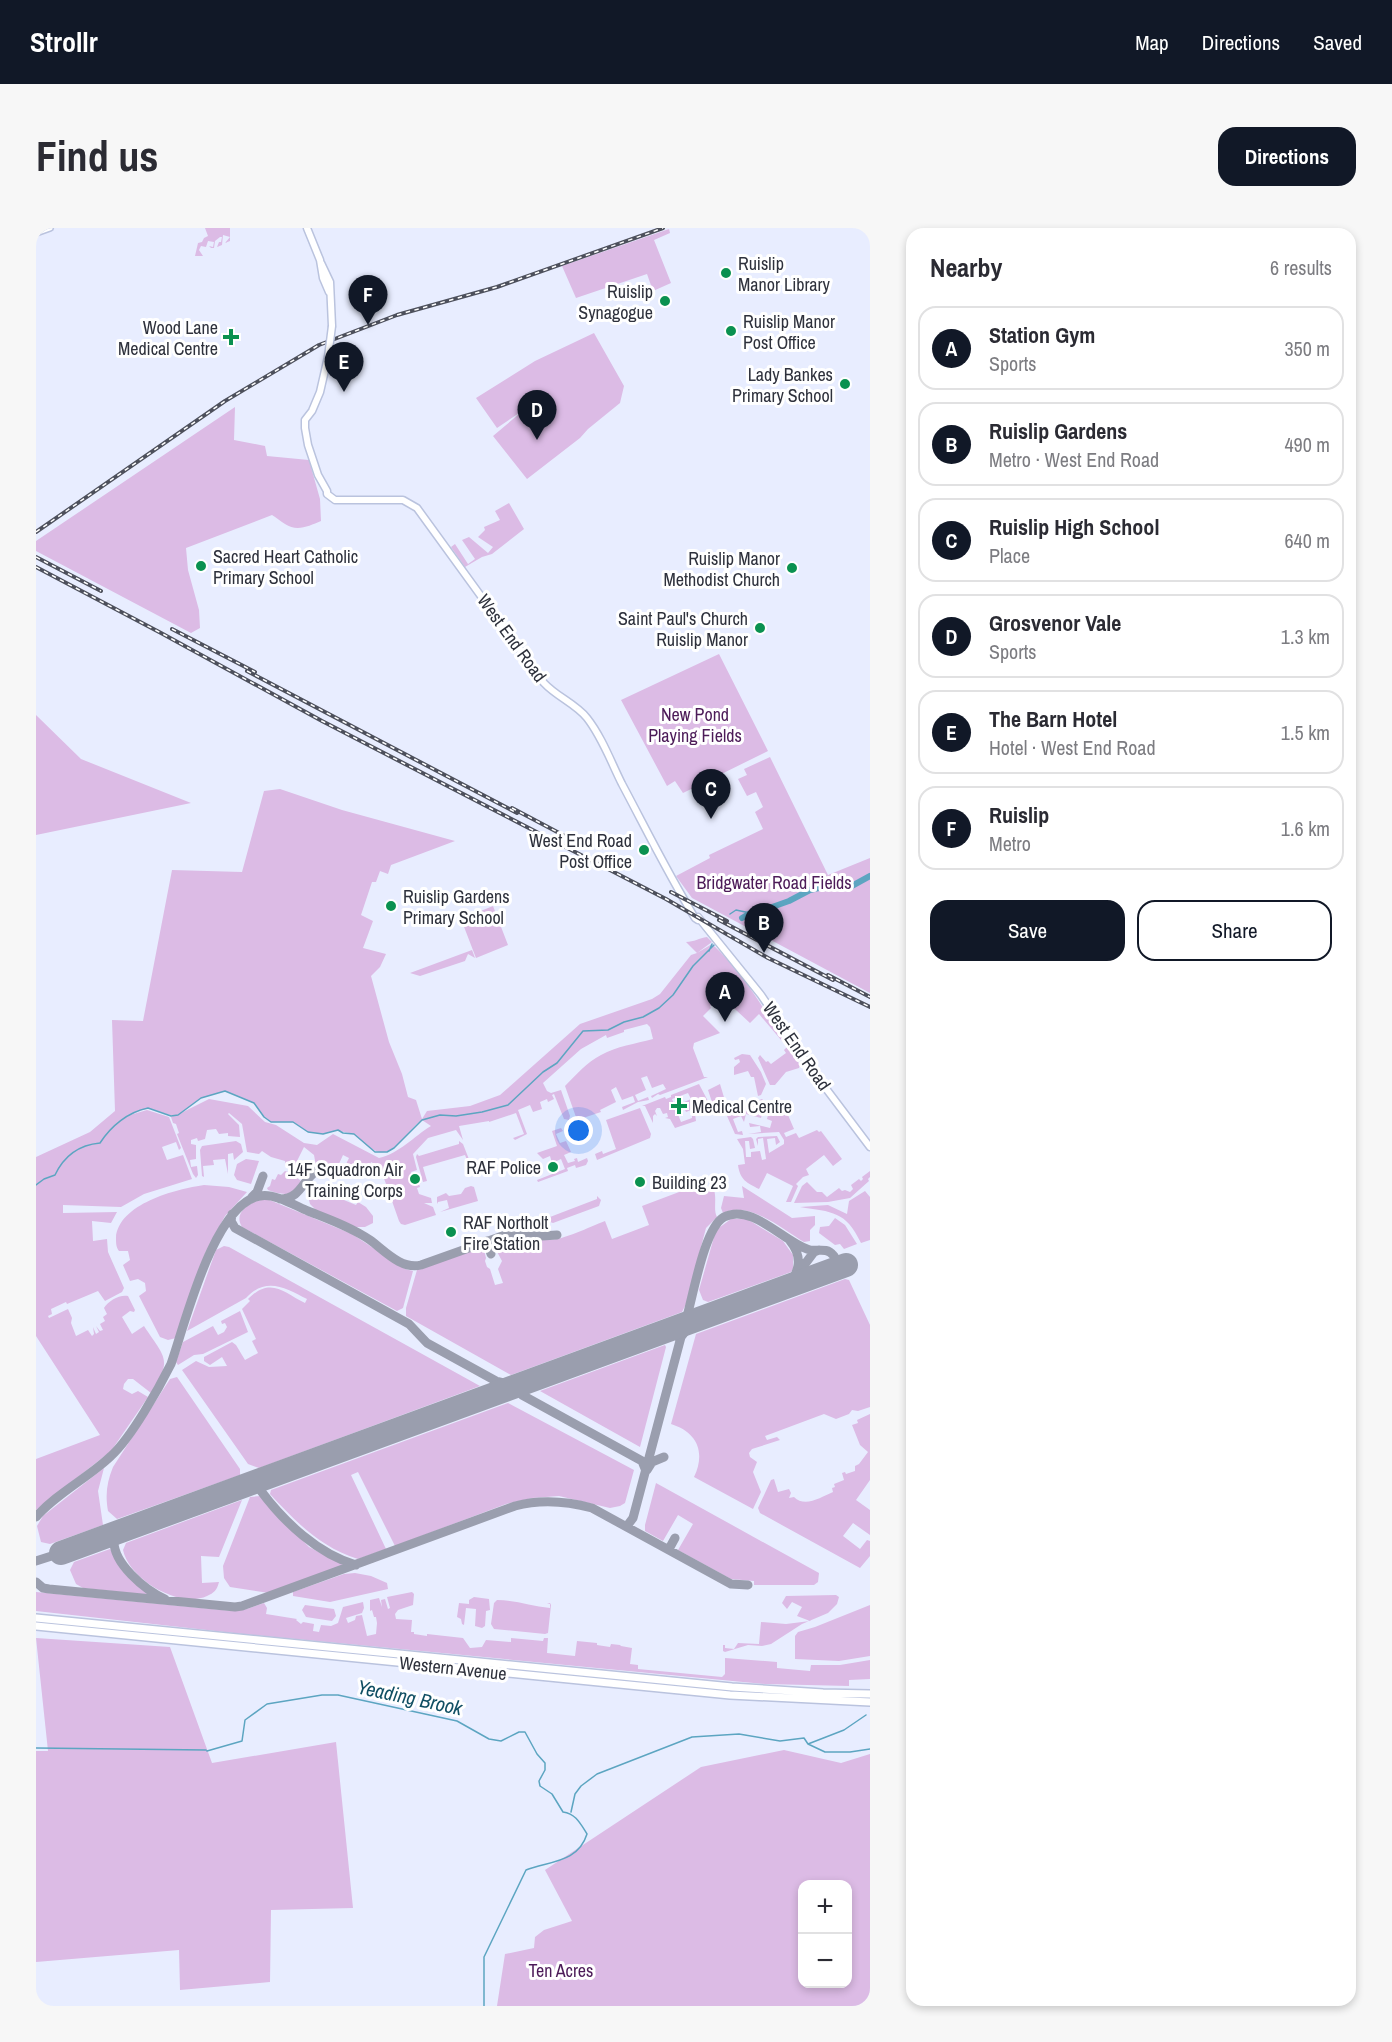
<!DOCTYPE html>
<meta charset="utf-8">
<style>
:root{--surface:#fff;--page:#f7f7f7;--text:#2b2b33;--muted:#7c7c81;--line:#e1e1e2;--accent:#111827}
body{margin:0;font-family:"Archivo Narrow",sans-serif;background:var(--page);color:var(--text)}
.controls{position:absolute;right:18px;bottom:18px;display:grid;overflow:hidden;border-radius:12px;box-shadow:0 3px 9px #0003}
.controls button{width:54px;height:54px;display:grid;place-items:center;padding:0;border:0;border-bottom:2px solid var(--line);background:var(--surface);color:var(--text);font:30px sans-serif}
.you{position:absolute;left:543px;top:903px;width:21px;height:21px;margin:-15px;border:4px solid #fff;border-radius:50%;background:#1a73e8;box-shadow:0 0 0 9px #1a73e833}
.badge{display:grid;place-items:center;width:39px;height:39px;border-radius:50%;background:var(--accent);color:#fff;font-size:20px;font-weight:700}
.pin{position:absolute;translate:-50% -50px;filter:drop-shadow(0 2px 3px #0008)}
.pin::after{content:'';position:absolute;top:32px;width:21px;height:18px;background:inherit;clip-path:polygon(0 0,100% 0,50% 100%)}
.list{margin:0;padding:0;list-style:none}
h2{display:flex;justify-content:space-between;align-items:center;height:78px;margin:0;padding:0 24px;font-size:26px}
h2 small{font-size:20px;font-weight:400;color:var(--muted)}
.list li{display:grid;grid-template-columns:39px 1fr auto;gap:18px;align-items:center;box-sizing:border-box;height:84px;margin:0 12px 12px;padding:0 12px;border:2px solid var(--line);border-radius:18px}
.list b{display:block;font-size:22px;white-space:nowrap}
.list p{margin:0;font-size:20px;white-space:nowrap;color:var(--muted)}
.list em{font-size:20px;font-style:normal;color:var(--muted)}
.actions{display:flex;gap:12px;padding:18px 24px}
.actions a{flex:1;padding:14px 0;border:2px solid var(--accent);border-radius:18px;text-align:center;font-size:21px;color:var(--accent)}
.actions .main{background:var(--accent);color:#fff}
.map{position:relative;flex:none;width:834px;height:1778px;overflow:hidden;border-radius:18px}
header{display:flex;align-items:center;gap:36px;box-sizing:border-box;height:84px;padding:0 30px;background:var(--accent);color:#fff}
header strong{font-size:28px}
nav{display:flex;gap:33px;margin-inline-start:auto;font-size:21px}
.intro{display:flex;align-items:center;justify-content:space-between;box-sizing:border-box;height:144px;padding:0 36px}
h1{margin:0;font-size:42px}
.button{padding:15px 27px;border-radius:18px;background:var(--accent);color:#fff;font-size:21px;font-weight:700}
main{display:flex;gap:36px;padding:0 36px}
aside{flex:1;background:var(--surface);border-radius:18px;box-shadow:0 3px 9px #0003}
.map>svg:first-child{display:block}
</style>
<header>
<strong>Strollr</strong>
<nav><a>Map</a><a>Directions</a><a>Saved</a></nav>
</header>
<div class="intro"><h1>Find us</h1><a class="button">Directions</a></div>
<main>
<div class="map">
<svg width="834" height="1778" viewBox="0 0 834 1778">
<rect width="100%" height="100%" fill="#e8edff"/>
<path fill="#dcbbe5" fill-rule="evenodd" d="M169,0H194V13L189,15L194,9L187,7L186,17L181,19L183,14H185L186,9H184L179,13L178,20H175L173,18L177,19L178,14L172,13L170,19L165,18L163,22L167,28H159L162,15L166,14L168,10L172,8Z
M633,1L634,5L618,12L635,55L617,63L611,46L540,70L526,38Z
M558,105L588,158L584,175L552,201L544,210L491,251L457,208L489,181L461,200L440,170L499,133Z
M199,179L198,212L229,218L231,228L273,232L284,271L285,293C273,298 261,304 249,296C244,293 241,290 236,287L150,320L152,342L163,382L164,400L155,405L0,323V313Z
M473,275L488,301L456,326L446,329L429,339L415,319L419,316L432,336L439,331L426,312L433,309L452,325L457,319L442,309L449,302L448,299L464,292L459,283Z
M683,426L732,523L647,565L639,553L631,558L585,472Z
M0,487L45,531L155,575L0,607Z
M734,529L792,647L834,630V765L656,670L640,648L674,630L673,627L727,601L719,584L727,579L720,564L711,568L702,551L711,547L708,541Z
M244,561L306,582L419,613L355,637L352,646L344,643L340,654H336L325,687L337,693L327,720L350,726L344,739L335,748L353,814L366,846L372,869L380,872L386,891L391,883L434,878L464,867L544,796L616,771L624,766L655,727L661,725L650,714C658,714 663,710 671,709L676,714L661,725L676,716C713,750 736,796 764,837L763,840L750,844L739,857H734L722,830L724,827L730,834L732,833L735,836L750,825L748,822L751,819L723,786L714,795L687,770L691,766L689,765L701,751L674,778L675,780L667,788L684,805L658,815L657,820L668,849H672L624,867L622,866L616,870L615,868L630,861L627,856L616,860L611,848L605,850L610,862L599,867L602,873L612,869L613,872L602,874L587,882L586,879L599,874L597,868L586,872L580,859L575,862L580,874L564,882L565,884L541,892L529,858C540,847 551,834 565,827C581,818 599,816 617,811L614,799L611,796L588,802V804L571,810L570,807L545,821L507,855L511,863L515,865L525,862L534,888L533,892L528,891L518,866L516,867L518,871L512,874L511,871L504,874L506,881L497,884L494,877L482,882L491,906L479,912L477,910L488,906L480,885L453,894V893L423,898L427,912L420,902L392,910L377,926L381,942L375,944L378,956L383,955L381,946H382L385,955L383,956L384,959L381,960L383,966L395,970L396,975H388L397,979L400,987L369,997L365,996L363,993L344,939L335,934L334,939L322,934L319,940L310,936L313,930L307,927L302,938L289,936L280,938L278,927L268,919L257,941L250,939L249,933L235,929L226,923L223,926L211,924L206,896L193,885L192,886L203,897L204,909L192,908V905L183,906L180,901L171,902L169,911L162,913L161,910L155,912V916L160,917V931L154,932L155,939L161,938L162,947L160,950L157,946L141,906L143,905L140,896L137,895L135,889L137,888L112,880L94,887L111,882L133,889L145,920L143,922L140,914L126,919L131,932L147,927L156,951L108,966L85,979L27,977V985L81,984L75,995L56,993L57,1013L71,1011L72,1024L88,1060L86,1064L69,1073L62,1063L31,1076L30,1074L15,1081L16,1086L12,1088L13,1090L32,1081L36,1090L35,1095L40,1108L52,1102L56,1108L58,1106L57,1099L60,1106L63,1104L60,1098L64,1103L67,1102L64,1096L69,1093L67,1089L71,1086L68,1080C72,1073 84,1066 92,1068L99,1082L98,1084L94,1083L86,1089L96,1106L108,1098C129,1130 137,1131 115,1165L97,1151H92L88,1156L87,1161L96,1166L102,1163L112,1169L75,1223L0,1282V1231L64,1207L0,1108V929L54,904L79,883L76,792L107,793L136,642L206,644L228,563ZM189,863L218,875L228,889L235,894H257L272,904L287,906L302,902C308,905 314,904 319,907C326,911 330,919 338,922C357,933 372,901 386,892L395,898C377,909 364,925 343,930L297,906L281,917L268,915L240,897L229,894L212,878L173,871L145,885L165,870Z
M457,678L472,717L440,730L425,691Z
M436,722L439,730L432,726L429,733L384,748L374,745Z
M706,826L714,827L725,844L730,856L725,867L722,868L718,849H715L712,843L698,847V839L704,834L703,831L699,832L698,830Z
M663,856L673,875L650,884L646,875L655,871L652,865L636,871L645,894L656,890V888L659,886L660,893L639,900L634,891L629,890L632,889L631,885L627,886L624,880H621L619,883L621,888L619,886L617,888V895L609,878H606L629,869L630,871L635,869V867Z
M684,856L690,876L698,875L699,878L683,884L679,883L672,862Z
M726,871L729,874L725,890L710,886L708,894L705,888L697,891L702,904L706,903L707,907L699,906L691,888L695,883Z
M735,875L752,887L758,901L748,905L750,909L760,905L763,910L781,902L783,904L785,903L806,931L797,938L788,927L770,941L773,947L767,949L760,956L762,958L755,974H750L757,958L731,945L723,961C711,955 704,952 702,937L709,936L707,921L701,911L715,909L717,911L719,920L714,921L713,913H709L710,929H715V924L724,923L726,932L730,931L727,910L722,911V918L720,911L722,909L741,908L744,914L740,917L739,910L731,911L733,925L748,916V912L743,904L712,906L725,904L724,898L714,899L713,895L734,900L736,893L731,891Z
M604,880L615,906L614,910L561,932L559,926L566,923L567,926L580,921L570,892Z
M525,900L527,903L520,906L524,915L530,913L535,924L528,927L532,935L539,933L538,931L541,930L542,934L551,930L552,933L550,937L540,940L539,937L531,940L532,943L502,954L501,952L529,941L525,931L516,935L514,928L507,931L501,925L521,918L516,903Z
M200,913L205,916L207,924L198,932L197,925L192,926V946L189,931L177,932L178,937L167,938L168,949L166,948L164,922L166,918Z
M423,913L427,916L436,939H434L429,927L387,939L391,953L387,954L380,929L381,926L383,928L423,916Z
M210,931L223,933L215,956L201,952L198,947L201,936Z
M249,943L255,945L265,953C261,970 245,967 232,962L231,960L234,958L236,951L239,952L242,946L245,947Z
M834,943V949L832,951L833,953L814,970L792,974L758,975L766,958L771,954L781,964H786L791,969L803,960L806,963L809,962L814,964L817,961L815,957L823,951L825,953L827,951L826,949Z
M168,957L193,959L211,964L189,988L170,1023L140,1110L132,1112L124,1109L103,1068L110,1063L109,1055L102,1051L94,1053L87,1037L94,1032L92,1023H83C80,1019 80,1015 80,1010C82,976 140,961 168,957Z
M435,958L438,959L442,973L404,984L413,980L411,972L402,974L401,976V969L410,965L413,968L425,966L429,960Z
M659,958H667L678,962C681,971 677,982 681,989L670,1000L650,1076L646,1084L475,1147L370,1088V1080L381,1042L443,1020L448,1022L450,1030L449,1033L451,1039L454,1041L459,1057L467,1055L462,1041L466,1033L458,1018C470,1003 495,1013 512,1012C528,1012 553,999 569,993L576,1011L613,997L606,978Z
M706,958L756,990L779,988V997L774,1002V1013L768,1014C746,1001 713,972 687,985L685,980L688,968L708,970Z
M285,962H293L296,967L320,977L322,974L330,979L337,988V995L329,999H320L280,982L274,976L272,968L275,964Z
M829,963L834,969V1012L825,1015C810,983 796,984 764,979L792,977L811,986L813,973Z
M561,968L565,972L563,978L517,995L511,993L515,991L514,989L561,971Z
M231,971L316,1006L369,1041L377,1043L367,1080L361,1083L206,999C196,983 217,972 231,971Z
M799,990L809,997L821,1016L808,1021L804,1016L799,1017L783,1005L784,999L793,998Z
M695,991H711L747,1013L757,1027V1041L755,1044L672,1074L667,1072L663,1062L680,1002Z
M188,1018L193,1019L444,1158L223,1240L212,1236L146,1142L160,1133L173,1139L191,1138L186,1129L174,1137L168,1133V1129L196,1114L200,1117L209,1132L222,1125L216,1113L220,1111L206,1081L214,1073L212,1071C235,1048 248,1065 269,1075L271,1071C250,1060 230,1048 210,1070L151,1103L180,1022Z
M809,1051L813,1052L834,1097V1179L822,1183L816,1182L813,1186L800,1191L788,1186L729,1208L731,1212L741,1209L744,1212L716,1221L713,1225L714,1229L721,1234L717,1244L725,1264L717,1281L658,1249C670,1224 661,1204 635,1196L660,1106Z
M204,1083L212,1104L167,1126L158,1127L142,1137L140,1134L147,1114L177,1098L182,1107L188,1104L191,1099L189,1095L186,1096L185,1093Z
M629,1117L630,1119L604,1219L504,1163Z
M141,1149L204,1241V1247L81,1291L72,1283C69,1266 71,1254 77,1239L134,1151Z
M472,1175L598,1242L589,1275L584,1278L574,1280L523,1268L496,1270L470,1276L359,1318L322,1244L315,1247L350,1321L322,1331C284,1319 260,1294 234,1266L235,1262Z
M834,1186V1252L820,1272L834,1282V1307L817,1295L807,1308L824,1321L831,1312L834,1313V1328L824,1340L724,1285L722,1280L735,1252L738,1251L742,1264L753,1261L755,1265L753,1270L758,1269C769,1280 785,1269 797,1264L796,1260L799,1259L798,1256L808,1252L806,1245L809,1244L810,1246L819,1243V1238L823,1236L832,1224L824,1217L816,1197L822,1195L821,1192Z
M68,1240L62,1263L67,1297L14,1316L5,1314L1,1298L7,1288Z
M620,1255L783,1345L782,1354L778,1357H718V1353L695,1351L642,1322L657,1296L642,1287L627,1313L609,1303V1297Z
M224,1268L273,1319L308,1337L233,1365L194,1359L188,1350L187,1338L214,1269Z
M206,1272L183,1329L165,1328L166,1355L183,1354C181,1362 178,1365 171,1368C143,1381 93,1351 87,1322L90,1315Z
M74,1321L89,1346L114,1367L47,1360L40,1356L34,1342L38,1334Z
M319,1345L335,1348L351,1355L352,1361L294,1374L257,1368V1364L308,1346Z
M0,1364L196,1383L211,1381L228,1375L231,1380L230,1386L261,1391L260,1392L265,1396L267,1394L278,1396L277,1403L283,1404L285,1397L295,1398L302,1395L307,1379L327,1374L328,1380L326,1385L310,1390L312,1395L319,1392L320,1388L326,1387L331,1408L340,1406L341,1395L340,1389H338L336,1382L334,1383V1372L343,1370L346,1379L345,1372L349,1371L352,1381L354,1380L351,1369L376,1364L378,1366L377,1377L362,1382L359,1386L360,1391L376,1392L375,1404H378V1406L391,1408V1406L427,1410L434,1420L446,1419L450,1412L475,1414V1410L507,1413L508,1410H512L511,1425L539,1428L541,1413L561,1415V1417L574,1419L575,1416L584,1417L585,1418L596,1420L594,1436L602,1437V1441L686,1449L689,1446V1430L741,1434V1440L774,1443L775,1437H804L834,1432V1451L813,1452V1458L729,1456L207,1406L0,1383Z
M800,1367L803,1369L801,1376L792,1385L766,1396L735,1416L726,1418L712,1417L689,1424L687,1423V1417H689V1420L698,1421L702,1415L723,1416L725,1394L750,1396L774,1393L761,1388L766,1379L756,1374L751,1381L746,1375L750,1368Z
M438,1369L453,1371L454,1382L450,1383L449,1398L446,1400L439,1398L440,1381L430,1380L428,1397L426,1396L425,1391L421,1389L423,1375L433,1376V1372Z
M461,1372C479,1372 495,1378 514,1380V1376L511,1375H514L515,1377L512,1405L509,1406L458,1401L455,1396L458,1375Z
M269,1377L298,1381L300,1388L296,1393L270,1389L266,1382Z
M834,1377V1428L803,1433L759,1431V1408L762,1404L779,1399Z
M0,1410L134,1419L176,1535L300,1514L317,1680L235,1682L234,1754L144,1762L143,1722L0,1734V1523H12Z
M748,1522L805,1535L834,1526V1778H461L469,1726L498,1720L499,1709L508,1702L536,1693L509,1642L665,1539ZM766,1656H812V1756H766Z"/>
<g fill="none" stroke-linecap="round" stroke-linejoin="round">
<path stroke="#5ca5c1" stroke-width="1.5" d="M694,686L700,682L714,685
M673,723L676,716
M0,957L8,951L19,947C28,928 42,917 64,915C75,898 92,884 112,880L135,888L142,887L165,870L189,863L218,875L228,889L235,894H257L272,904L287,906L302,902L307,905L318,906L339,924H351L358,920L386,892L404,887L420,888L446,884L472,877L507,844L521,835L547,803L572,802L588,794L607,789L623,780L637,767L657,738L678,717
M772,1516L789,1524H814L834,1521
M0,1520L170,1522
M171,1523L206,1513L209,1492L231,1476L286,1467H302L421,1493L453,1511L465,1513L483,1504H489L501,1526L509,1535V1542L503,1553L504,1558L516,1566L527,1584C540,1586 544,1595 551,1606C542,1635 513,1633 490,1642L448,1729V1778
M535,1584L539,1566L545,1558L561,1546L656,1509L703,1506L744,1513L768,1510L772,1516L808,1502L830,1487"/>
<path stroke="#5ca5c1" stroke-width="6" d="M706,690L716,684L725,683L753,673L774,662L787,659H814L834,648"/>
<path stroke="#9a9eae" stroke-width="9" d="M216,969L221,964L227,948
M244,971C273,971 266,933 300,943
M196,986L195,993L199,1000L373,1096L391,1115L460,1153L476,1157L495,1153
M451,1013L455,1026
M763,1044L778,1024L783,1022
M749,1061C763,1046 768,1030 754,1013
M642,1100L650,1092C657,1069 668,1000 688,989C715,975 746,1012 771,1021C779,1025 790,1018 797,1027C802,1032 798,1038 794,1043
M625,1106C633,1103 640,1103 644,1112
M489,1155L484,1160L486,1167L606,1233L610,1243
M464,1165L472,1163L480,1164
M611,1242L616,1234L628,1229
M231,1249L226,1255L225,1263C248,1294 282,1326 320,1337
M0,1289C21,1265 52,1250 75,1228C95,1210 123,1160 135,1136C149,1096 178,975 224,968C238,965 258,977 272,983C292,991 315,999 334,1012C348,1022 365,1042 385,1037L472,1006L506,1008L521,1007
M591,1298L597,1290L645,1109L655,1096L671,1089
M86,1303L78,1311C76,1335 109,1362 129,1371
M633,1321L639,1310
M0,1333L25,1325
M0,1354L7,1360L13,1361L199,1379L206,1378L479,1278C505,1271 530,1273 556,1280L695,1356L712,1357"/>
<path stroke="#9a9eae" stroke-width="24" d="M25,1325L810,1037"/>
<g stroke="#bac3de" stroke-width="8">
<path id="secondary" d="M0,5L14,0"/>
</g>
<g stroke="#bac3de" stroke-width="9">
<path id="primary" d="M271,0L284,32L287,50L293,64
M285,35L294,54L296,98
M292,129L284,164L276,183L269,192V200L272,217L282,247L291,263V266L299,272H367L381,280L508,455C521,469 540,476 551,490C566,509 575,534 586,556C610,601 632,646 659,690L662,692
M662,689L725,767L773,838L834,919"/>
</g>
<g stroke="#bac3de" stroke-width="10">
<path id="trunk" d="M0,1390L696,1459L787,1465L834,1466
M0,1398L694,1467L834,1474"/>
</g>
<use href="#secondary" stroke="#fff" stroke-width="5"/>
<use href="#primary" stroke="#fff" stroke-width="6"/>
<use href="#trunk" stroke="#fff" stroke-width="7"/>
<g stroke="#4d505c" stroke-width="4">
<path id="rail" d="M0,304L189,173L283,117L361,87L461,59L627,0
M0,329L65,363
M0,339L125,405L286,493L630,671L732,730L834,779
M136,401L219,444
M211,443L481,585
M476,580L542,615
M635,664L691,693
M683,692L797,752
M792,747L834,769"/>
</g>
<use href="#rail" stroke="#fff" stroke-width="1.5" stroke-dasharray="4.5" stroke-linecap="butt"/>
<g stroke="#bac3de" stroke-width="9" stroke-linecap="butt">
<path id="primary-bridge" d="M292,129L296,98"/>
</g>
<use href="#primary-bridge" stroke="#fff" stroke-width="6"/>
</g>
<g fill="#0a9150" stroke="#fff" stroke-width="2">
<circle cx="690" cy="45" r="6"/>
<circle cx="629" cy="73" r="6"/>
<circle cx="695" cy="103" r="6"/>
<path d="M192 100h6v6h6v6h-6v6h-6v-6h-6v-6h6z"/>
<circle cx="809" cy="156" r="6"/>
<circle cx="165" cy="338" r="6"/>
<circle cx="756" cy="340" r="6"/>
<circle cx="724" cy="400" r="6"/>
<circle cx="608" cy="622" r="6"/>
<circle cx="355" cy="678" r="6"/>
<path d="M640 869h6v6h6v6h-6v6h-6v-6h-6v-6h6z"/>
<circle cx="517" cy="939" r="6"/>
<circle cx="379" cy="951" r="6"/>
<circle cx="604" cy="954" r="6"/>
<circle cx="415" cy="1004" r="6"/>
</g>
<g text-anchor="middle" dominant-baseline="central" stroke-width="6" stroke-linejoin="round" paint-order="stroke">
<g font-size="18" fill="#2e313c" stroke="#fff" text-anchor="end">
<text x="702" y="35" text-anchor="start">Ruislip<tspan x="702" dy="21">Manor Library</tspan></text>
<text x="617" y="63">Ruislip<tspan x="617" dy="21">Synagogue</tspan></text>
<text x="707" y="93" text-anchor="start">Ruislip Manor<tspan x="707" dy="21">Post Office</tspan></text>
<text x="182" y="99">Wood Lane<tspan x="182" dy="21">Medical Centre</tspan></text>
<text x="797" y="146">Lady Bankes<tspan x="797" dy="21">Primary School</tspan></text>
<text x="177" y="328" text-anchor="start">Sacred Heart Catholic<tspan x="177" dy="21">Primary School</tspan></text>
<text x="744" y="330">Ruislip Manor<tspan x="744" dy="21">Methodist Church</tspan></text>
<text x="712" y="390">Saint Paul's Church<tspan x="712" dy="21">Ruislip Manor</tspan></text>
<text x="596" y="612">West End Road<tspan x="596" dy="21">Post Office</tspan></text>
<text x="367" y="668" text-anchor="start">Ruislip Gardens<tspan x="367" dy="21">Primary School</tspan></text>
<text x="656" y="878" text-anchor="start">Medical Centre</text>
<text x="505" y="939">RAF Police</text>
<text x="367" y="941">14F Squadron Air<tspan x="367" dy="21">Training Corps</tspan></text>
<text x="616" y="954" text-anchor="start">Building 23</text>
<text x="427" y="994" text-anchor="start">RAF Northolt<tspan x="427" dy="21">Fire Station</tspan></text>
</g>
<g font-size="18" fill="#2e313c" stroke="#fff">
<text transform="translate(476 410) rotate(54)">West End Road</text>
<text transform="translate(761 818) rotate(55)">West End Road</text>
<text transform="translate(417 1440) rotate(6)">Western Avenue</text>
</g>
<g font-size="18" fill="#4c1b58" stroke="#fff">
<text x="659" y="486">New Pond<tspan x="659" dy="21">Playing Fields</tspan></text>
<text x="738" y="654">Bridgwater Road Fields</text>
<text x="525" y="1742">Ten Acres</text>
</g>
<g font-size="20" font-style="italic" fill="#114f63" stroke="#fff">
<text transform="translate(374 1469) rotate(12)">Yeading Brook</text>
</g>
</g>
</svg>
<div class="controls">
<button>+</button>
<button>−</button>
</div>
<div class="you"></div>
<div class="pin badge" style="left:689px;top:794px">A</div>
<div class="pin badge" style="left:728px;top:725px">B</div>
<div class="pin badge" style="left:675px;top:591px">C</div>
<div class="pin badge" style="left:501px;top:212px">D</div>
<div class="pin badge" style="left:308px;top:164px">E</div>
<div class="pin badge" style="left:332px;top:97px">F</div>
</div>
<aside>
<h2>Nearby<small>6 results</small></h2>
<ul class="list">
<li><span class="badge">A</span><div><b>Station Gym</b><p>Sports</p></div><em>350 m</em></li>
<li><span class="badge">B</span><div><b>Ruislip Gardens</b><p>Metro · West End Road</p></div><em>490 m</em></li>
<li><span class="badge">C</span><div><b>Ruislip High School</b><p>Place</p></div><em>640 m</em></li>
<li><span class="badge">D</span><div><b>Grosvenor Vale</b><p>Sports</p></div><em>1.3 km</em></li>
<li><span class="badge">E</span><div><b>The Barn Hotel</b><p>Hotel · West End Road</p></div><em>1.5 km</em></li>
<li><span class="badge">F</span><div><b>Ruislip</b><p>Metro</p></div><em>1.6 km</em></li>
</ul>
<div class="actions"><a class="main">Save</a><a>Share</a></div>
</aside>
</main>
